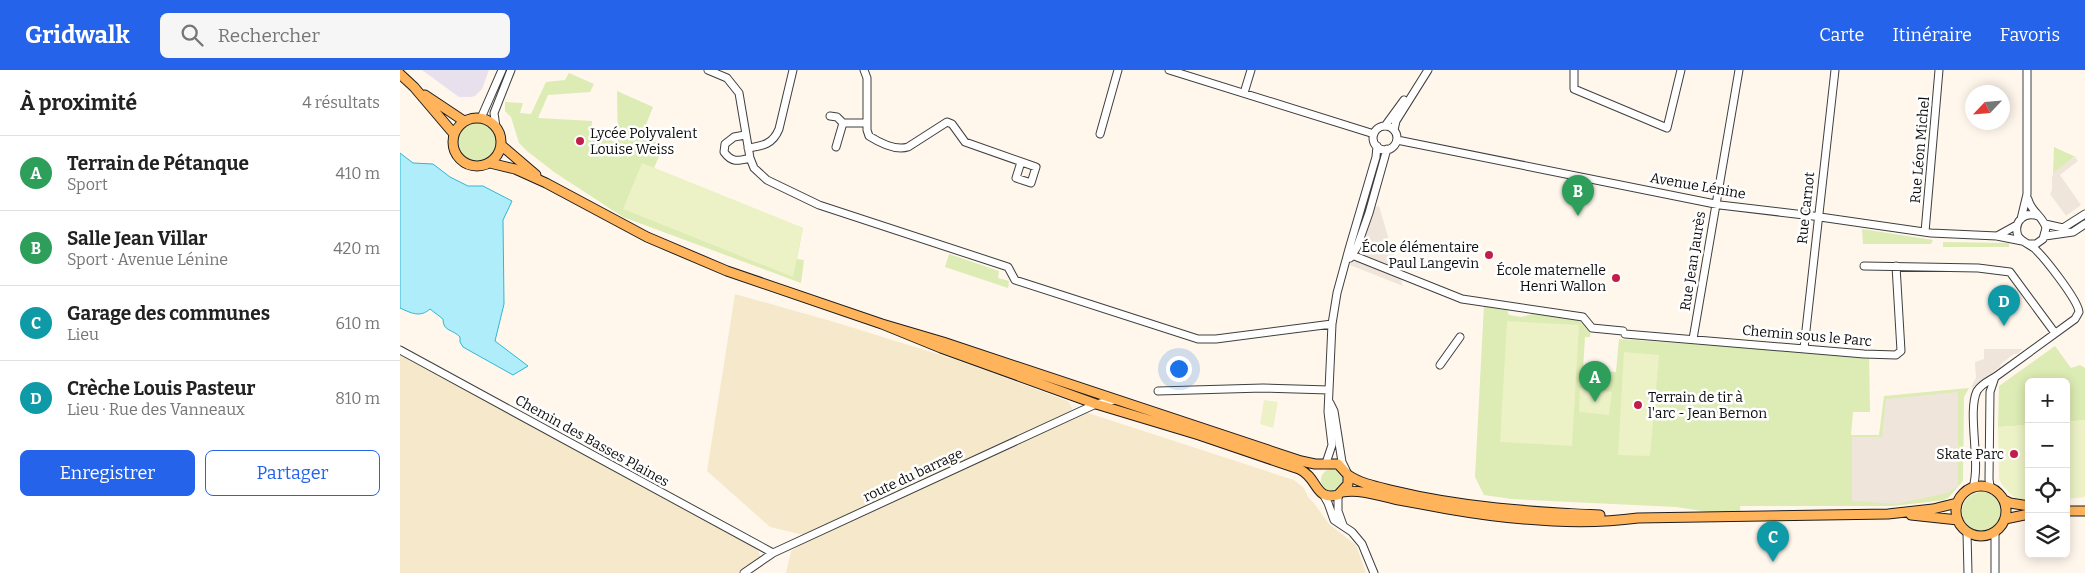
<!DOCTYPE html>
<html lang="fr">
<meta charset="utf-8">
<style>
:root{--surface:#fff;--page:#f6f6f6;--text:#222;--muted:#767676;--line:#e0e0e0;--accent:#2563eb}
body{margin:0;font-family:Bitter,serif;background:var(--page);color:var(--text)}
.controls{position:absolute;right:15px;bottom:15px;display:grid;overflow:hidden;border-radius:8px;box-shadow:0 2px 12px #0003}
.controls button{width:45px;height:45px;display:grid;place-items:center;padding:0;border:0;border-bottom:1px solid var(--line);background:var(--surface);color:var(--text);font:25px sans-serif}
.compass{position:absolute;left:1565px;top:15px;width:45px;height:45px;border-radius:50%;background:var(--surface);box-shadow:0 2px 12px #0003;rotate:244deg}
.you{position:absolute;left:778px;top:298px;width:18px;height:18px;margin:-12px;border:4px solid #fff;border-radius:50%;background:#1a73e8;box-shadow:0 0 0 8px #1a73e833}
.badge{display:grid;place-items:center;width:32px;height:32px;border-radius:50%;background:var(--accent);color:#fff;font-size:16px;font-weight:700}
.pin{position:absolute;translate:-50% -41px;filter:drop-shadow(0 1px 2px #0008)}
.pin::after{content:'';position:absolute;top:26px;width:18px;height:15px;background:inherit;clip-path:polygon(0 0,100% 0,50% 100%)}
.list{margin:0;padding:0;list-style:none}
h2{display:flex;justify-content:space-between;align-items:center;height:65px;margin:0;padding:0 20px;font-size:21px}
h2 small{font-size:16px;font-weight:400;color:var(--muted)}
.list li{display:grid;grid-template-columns:32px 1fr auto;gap:15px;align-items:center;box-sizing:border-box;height:75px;padding:0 20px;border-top:1px solid var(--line)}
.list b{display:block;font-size:19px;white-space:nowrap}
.list p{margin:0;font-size:16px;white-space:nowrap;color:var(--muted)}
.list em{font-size:16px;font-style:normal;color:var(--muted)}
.actions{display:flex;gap:10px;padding:15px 20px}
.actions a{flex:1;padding:11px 0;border:1px solid var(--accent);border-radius:8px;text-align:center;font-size:18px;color:var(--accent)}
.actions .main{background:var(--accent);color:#fff}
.icon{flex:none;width:28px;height:28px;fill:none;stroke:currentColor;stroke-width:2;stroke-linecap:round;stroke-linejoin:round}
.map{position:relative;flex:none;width:1685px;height:503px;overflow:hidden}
header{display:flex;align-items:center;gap:30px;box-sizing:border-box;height:70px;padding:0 25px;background:var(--accent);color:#fff}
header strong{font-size:24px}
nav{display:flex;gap:28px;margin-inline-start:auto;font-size:18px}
.search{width:350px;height:45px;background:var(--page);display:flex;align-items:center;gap:12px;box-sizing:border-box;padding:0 18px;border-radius:8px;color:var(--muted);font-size:19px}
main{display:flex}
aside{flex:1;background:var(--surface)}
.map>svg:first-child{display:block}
</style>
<header>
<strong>Gridwalk</strong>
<div class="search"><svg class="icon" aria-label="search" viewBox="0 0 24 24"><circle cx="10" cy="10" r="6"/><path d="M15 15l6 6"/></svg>Rechercher</div>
<nav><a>Carte</a><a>Itinéraire</a><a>Favoris</a></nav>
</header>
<main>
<aside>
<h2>À proximité<small>4 résultats</small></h2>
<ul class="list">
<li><span class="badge" style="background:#2e9e5b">A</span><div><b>Terrain de Pétanque</b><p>Sport</p></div><em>410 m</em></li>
<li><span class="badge" style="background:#2e9e5b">B</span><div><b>Salle Jean Villar</b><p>Sport · Avenue Lénine</p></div><em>420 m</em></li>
<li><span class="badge" style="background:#0f9aa8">C</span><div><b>Garage des communes</b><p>Lieu</p></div><em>610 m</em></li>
<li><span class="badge" style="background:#0f9aa8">D</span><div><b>Crèche Louis Pasteur</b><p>Lieu · Rue des Vanneaux</p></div><em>810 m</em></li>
</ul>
<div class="actions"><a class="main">Enregistrer</a><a>Partager</a></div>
</aside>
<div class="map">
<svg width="1685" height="503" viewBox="0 0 1685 503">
<rect width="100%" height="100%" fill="#fff7ec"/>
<path fill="#e8e0ec" d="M22,0H89L82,19L75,26L70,27H59Z"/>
<path fill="#f6e9cb" d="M335,224L431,251L557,290L668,331L672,338L671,342L404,465L370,457L307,401Z
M0,280L357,476L361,489L340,503H0Z
M682,341L894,410L904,418L908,427L914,433L929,454L956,475L966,503H386L391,481L412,468Z"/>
<path fill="#ddebb4" d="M169,3L194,14L190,22L148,25L138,48L192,51L191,64L218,73L217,21L253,37L241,67L264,75L254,98L403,158L397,189L404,190L401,213L223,147L154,102L127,81L119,73L111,47L105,41V32L123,33L120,43L131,44L146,12L165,10Z
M57 73a20 20 0 1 1 40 0a20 20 0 1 1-40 0Z
M1654,77L1678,88L1674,87L1653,105Z
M1462,159L1533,170L1531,174H1463Z
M1543,172L1609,173V177H1543Z
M549,184L599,201L598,208L609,211L608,218L545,197Z
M1084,234L1106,237L1109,245L1122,247L1139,242L1181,249L1191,259L1190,267H1185L1183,300L1216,302L1219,269L1469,286L1470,342H1453L1451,365H1479L1484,326L1569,318L1564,327L1563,411L1549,427L1544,430L1494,436H1340L1341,447L1276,437L1111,429L1084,425L1075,407Z
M1655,276L1671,298L1680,295L1685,298V350L1666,352V312H1629V355L1598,357L1599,316Z
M921 410a11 11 0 1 1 22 0a11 11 0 1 1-22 0Z
M1562 442a20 20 0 1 1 40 0a20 20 0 1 1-40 0Z"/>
<path fill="#ecf2c6" d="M242,93L403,158L393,207L223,139Z
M1107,251L1179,255L1172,376L1100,372Z
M1224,282L1259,285L1250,386L1218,385Z
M1180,318L1212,322L1209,345L1179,342Z
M864,330L878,332L873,358L860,354Z
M1685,350V427L1666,429V352Z
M1629,355V432C1617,433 1604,419 1599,409L1598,357Z"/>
<path fill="#efe5db" d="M1675,87L1678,91L1660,105L1681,135L1666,146L1650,124L1652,120V107L1655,101Z
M979,136L989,170L1003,216L950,195L959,178L962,176L975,137Z
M1584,279H1623L1617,284H1614L1601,294L1600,297L1572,318L1571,317L1576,308L1575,292L1584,289Z
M1558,322V416L1547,423L1496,434L1452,431V367H1482L1486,329Z"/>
<path fill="#aeedf9" stroke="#31b7d4" d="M0,83L13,93L33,94L50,107L68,116H83L112,131L103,150L104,234L95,271L128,296L113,305L63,277L60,272V267C53,259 43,262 43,249L30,239C20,248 11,243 0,238Z"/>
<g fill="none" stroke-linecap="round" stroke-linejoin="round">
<g stroke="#3f3f3f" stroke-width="9">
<path id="minor" d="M308,0L327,8L339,23L350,88L354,98L367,110L419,135L608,197L615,210L798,269H816L932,254
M464,0L467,8V60L469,66C480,73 495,81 508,77L547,52L552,54L565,72L636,97L631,113L616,108L621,92
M769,0L974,64
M1174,0V19L1267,58L1281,0
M844,23L851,0
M430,46L437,47L443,53
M81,48L102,0
M985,56L1004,30
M973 68a12 12 0 1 1 24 0a12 12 0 1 1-24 0Z
M96,57L94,43L111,0
M994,60L996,51L1028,0
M700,64L718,0
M345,65L334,67L325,74L324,82C332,93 338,91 350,88
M997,70L1320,135L1413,146L1531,163L1597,166L1622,171
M436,77L443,53H467
M348,78C363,76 373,74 379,59L393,0
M1621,149L1627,124V0
M1645,154L1663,158L1685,144
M1525,162L1539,0
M1597,166L1617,155
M1645,166L1673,162L1685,154
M1628,174H1636L1643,169L1646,158C1643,146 1631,142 1628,129
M952,185L1062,229L1183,247L1192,258L1223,261
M950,188L957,177L969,143L987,79
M1464,196L1578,198L1610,202L1655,263
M1225,264L1464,284L1496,285L1501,281L1496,196
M1293,269L1339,0
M1404,278L1435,0
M0,280L373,483
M1040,295L1060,267
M758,321L863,318L929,320
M930,333L934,341L942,392L946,400
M926,393L932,375L928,342L932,254L937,223L949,179L976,87L977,76
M1573,417C1581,393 1567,342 1577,321C1582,313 1591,310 1598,305L1675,249L1679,242C1678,230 1644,187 1634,178C1629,174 1622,172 1618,166C1613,152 1624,141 1638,146
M1590,417L1589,409L1590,322L1595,307
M923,424L928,433L934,450L952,462L962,474L974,503
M938,425V441L943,455
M1567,463L1568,503
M344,503L373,483L696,334L714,330
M1595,503V462"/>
</g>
<g stroke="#1d1d1d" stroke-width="11">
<path id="major" d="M0,4L14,17L54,64
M25,25L64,51
M53 72a24 24 0 1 1 48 0a24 24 0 1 1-48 0Z
M101,75L136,105
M90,93L115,99L146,113L247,167L327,201L482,254L543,272L901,391L915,394H938L948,405V414L938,425C914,431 919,408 899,399L799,365L696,334L541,278L482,254
M948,405C961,414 979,417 995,421C1061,437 1132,442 1200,445
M1556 441a25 25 0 1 1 50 0a25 25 0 1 1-50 0Z
M942,422C962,419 980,426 999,430C1015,433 1031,436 1048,439C1106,449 1179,456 1238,448L1488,444L1533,439L1557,433
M1604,430L1610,433L1629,436
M1666,441H1685
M1511,445L1558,450
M1605,449L1629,444"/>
</g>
<use href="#minor" stroke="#fff" stroke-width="7"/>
<use href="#major" stroke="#ffb45c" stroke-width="9"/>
</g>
<g fill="#c31e4a" stroke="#fff" stroke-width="2">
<circle cx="180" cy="71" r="5"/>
<circle cx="1089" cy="185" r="5"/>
<circle cx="1216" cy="208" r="5"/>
<circle cx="1238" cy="335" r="5"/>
<circle cx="1614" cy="384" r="5"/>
</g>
<g text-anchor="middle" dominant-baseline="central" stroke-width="5" stroke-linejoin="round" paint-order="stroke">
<g font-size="14" fill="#0c0c0c" stroke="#fff" text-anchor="end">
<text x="190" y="63" text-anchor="start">Lycée Polyvalent<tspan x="190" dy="16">Louise Weiss</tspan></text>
<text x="1079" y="177">École élémentaire<tspan x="1079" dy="16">Paul Langevin</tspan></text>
<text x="1206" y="200">École maternelle<tspan x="1206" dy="16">Henri Wallon</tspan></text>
<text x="1248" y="327" text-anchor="start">Terrain de tir à<tspan x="1248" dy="16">l'arc - Jean Bernon</tspan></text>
<text x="1604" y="384">Skate Parc</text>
</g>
<g font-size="14" fill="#0c0c0c" stroke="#fff">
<text transform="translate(1520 80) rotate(-85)">Rue Léon Michel</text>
<text transform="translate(1298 116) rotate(10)">Avenue Lénine</text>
<text transform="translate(1406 138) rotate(-84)">Rue Carnot</text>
<text transform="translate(1293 191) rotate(-81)">Rue Jean Jaurès</text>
<text transform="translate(1407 266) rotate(5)">Chemin sous le Parc</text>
<text transform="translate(192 371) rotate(29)">Chemin des Basses Plaines</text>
<text transform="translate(513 405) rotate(-25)">route du barrage</text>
</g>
</g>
</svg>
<div class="controls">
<button>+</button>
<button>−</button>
<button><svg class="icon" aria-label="locate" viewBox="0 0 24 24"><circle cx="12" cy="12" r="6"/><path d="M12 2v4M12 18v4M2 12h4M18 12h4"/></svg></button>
<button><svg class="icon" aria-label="layers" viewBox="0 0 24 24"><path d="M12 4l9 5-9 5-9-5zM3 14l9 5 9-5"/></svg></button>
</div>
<svg class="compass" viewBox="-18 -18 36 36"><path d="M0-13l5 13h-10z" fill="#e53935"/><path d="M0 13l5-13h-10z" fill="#767676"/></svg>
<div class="you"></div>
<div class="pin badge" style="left:1195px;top:332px;background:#2e9e5b">A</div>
<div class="pin badge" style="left:1178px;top:146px;background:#2e9e5b">B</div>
<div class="pin badge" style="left:1373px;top:492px;background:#0f9aa8">C</div>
<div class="pin badge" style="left:1604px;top:256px;background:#0f9aa8">D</div>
</div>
</main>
